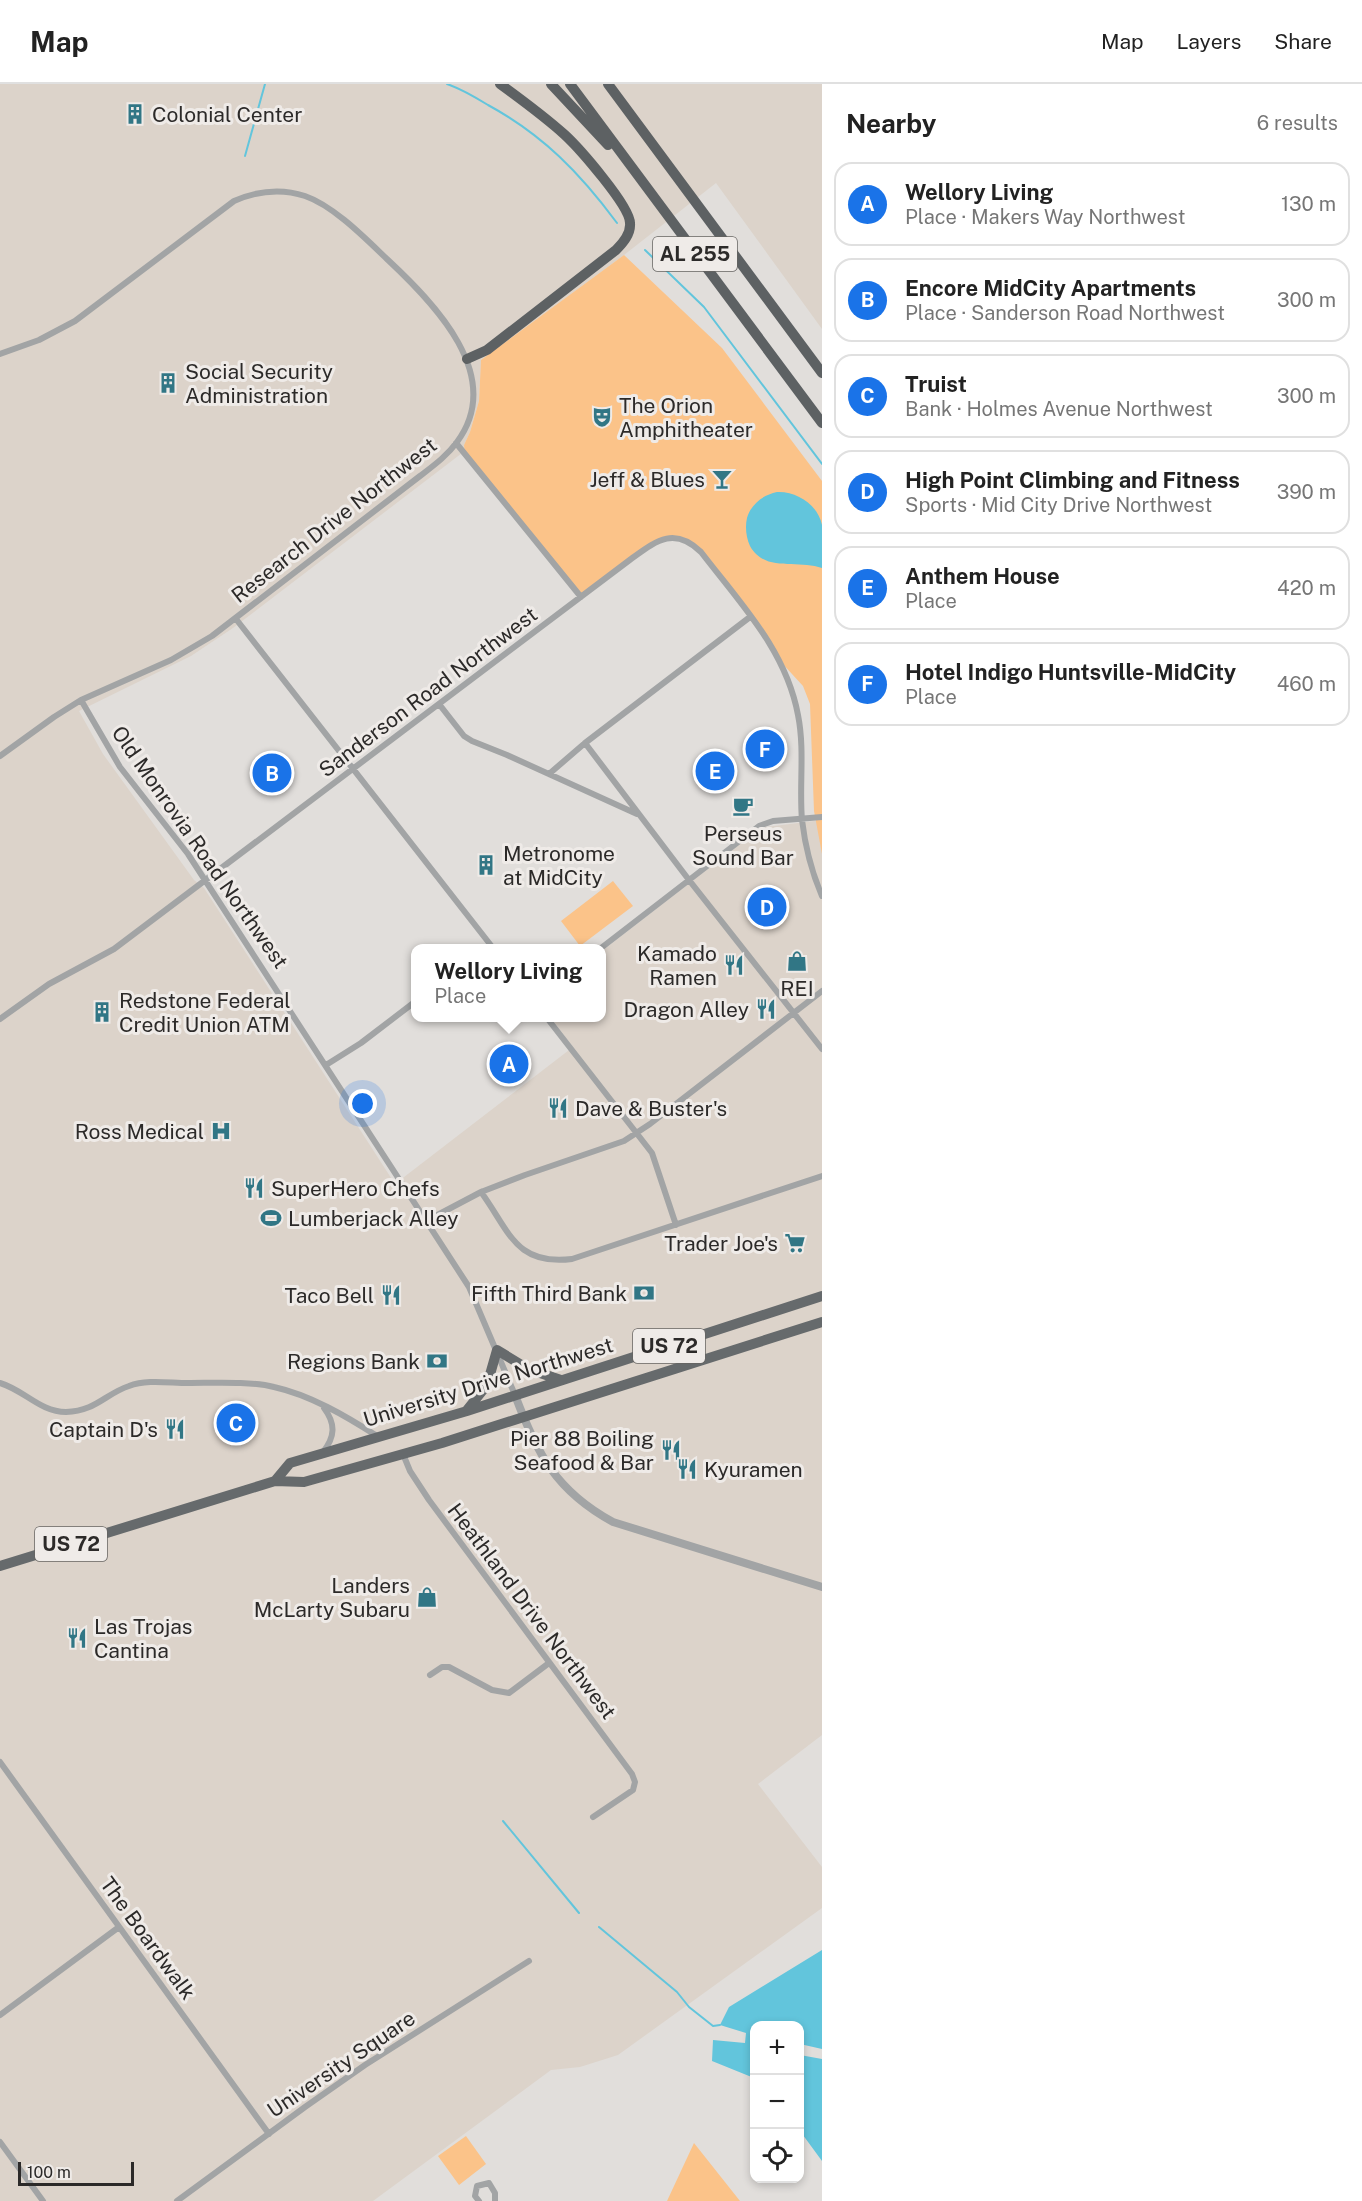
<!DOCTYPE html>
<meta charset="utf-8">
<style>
:root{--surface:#fff;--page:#f6f6f6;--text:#222;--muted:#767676;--line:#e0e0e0;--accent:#1a73e8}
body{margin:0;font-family:"Public Sans",sans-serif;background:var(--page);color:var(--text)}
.controls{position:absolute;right:18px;bottom:18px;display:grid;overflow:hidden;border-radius:12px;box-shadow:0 3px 9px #0003}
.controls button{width:54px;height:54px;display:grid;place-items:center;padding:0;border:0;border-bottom:2px solid var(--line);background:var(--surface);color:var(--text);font:30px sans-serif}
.scale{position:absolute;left:18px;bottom:15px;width:116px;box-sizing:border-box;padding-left:6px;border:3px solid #2c2a29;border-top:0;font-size:16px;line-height:21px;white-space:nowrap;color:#2c2a29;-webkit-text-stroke:4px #efebe8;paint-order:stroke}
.you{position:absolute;left:363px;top:1020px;width:21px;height:21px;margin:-15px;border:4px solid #fff;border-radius:50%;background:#1a73e8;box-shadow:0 0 0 9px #1a73e833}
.badge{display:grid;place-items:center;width:39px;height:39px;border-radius:50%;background:var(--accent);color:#fff;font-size:20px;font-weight:700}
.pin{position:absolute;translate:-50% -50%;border:3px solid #fff;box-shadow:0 2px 6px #0006}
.popup{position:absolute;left:411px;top:860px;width:195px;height:78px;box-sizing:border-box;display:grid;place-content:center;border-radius:12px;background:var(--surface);filter:drop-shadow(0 2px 4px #0005);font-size:20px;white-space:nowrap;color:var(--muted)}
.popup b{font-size:22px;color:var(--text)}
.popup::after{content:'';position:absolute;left:50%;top:100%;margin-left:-12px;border:12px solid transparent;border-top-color:var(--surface)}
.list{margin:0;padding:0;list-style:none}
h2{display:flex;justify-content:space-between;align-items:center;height:78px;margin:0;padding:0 24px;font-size:26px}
h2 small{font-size:20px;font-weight:400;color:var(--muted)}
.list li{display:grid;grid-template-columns:39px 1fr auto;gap:18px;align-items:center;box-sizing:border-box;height:84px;margin:0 12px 12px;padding:0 12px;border:2px solid var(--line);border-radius:18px}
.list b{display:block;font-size:22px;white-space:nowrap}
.list p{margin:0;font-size:20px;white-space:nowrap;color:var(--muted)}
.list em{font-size:20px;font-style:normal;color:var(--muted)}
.icon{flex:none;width:33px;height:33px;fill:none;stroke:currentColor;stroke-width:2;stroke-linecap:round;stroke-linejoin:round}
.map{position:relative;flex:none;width:822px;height:2117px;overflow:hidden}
header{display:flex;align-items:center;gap:36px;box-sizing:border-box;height:84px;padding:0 30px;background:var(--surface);border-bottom:2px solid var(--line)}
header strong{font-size:28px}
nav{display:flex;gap:33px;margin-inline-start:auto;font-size:21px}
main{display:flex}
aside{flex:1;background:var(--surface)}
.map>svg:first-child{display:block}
</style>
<header>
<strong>Map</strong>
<nav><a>Map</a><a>Layers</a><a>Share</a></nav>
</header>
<main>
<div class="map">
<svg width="822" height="2117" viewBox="0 0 822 2117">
<rect width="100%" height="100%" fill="#e1dedb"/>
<path fill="#dcd3ca" d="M0,0H822V245L716,99L624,171L481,276L479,317L470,348L464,361L466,366L233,544L191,572L79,627L103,670L194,796L204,804L395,1100L573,963L551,934H602V867L749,753L766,743L822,736V1651L758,1700L822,1783V1824L618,1971L580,1983L551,1986L373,2117H0Z"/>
<path fill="#fbc389" d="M624,171L722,264L822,397V770L814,727L810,620L803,602L781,578L701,468L680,454L654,458L581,513L465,370L464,361L470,348L479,317L481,276Z
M613,797L633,822L580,862L561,837Z
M466,2052L486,2080L459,2101L438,2072Z
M694,2059L740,2117H667Z"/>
<path fill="#62c5dc" d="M777,408C797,407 818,421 822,441C822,454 822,471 822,484C798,475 765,489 750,462C746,453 745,443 747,434C751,420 763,411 777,408Z
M822,1866V1965L800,1960V1942H754V1951L750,1960L754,1962V1994L712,1977L713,1956L745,1959L746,1949L720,1941L729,1923Z
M800,1971L822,1975V2077L800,2047Z"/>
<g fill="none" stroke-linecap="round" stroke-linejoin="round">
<path stroke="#62c5dc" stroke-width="2" d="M447,0C462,5 475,13 488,21C543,51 580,89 617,139
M245,72L265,0
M645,166L704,223L822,380
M503,1737L579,1829
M599,1843L677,1908L689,1923L713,1942L720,1941"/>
<path stroke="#a2a4a5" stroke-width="6" d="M0,270L39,256L75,237L234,117C257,107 281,104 305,112C334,122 366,155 388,176C434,219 506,292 457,358C447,372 433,382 420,392L212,552L171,576L81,616L54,633L0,672
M456,359L581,513
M236,535L493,864
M81,616L120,683L188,770L469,1203L515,1311
M439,620L464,652L472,657L507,671L637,730
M585,659L689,796L822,965
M549,690L585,659L750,533
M601,864L759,742L773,737L822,733
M547,934L652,1069L676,1141
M0,935L49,900L114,865L631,475C656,457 674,442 701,468C740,519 786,566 798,631C805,666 799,702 802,736C805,761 812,789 822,812
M326,981L361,959L416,917
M481,1108C509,1146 515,1182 572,1175L822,1092
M426,1137L481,1108L525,1091L624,1057L650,1040L822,907
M0,1299C24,1306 40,1328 66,1328C96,1327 105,1310 129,1302C147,1295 169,1299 188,1299C214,1299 250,1297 274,1303C310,1311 346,1332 377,1352
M323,1368C335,1353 336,1340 324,1324
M403,1370L410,1387L429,1416L632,1690L635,1698L633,1706L593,1733
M430,1591L442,1583H449L492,1606L509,1609L549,1579
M0,1678L269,2050
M0,1931L119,1843
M0,2058L43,2117
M177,2117L305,2023L365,1981L529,1877
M479,2117L475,2112L477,2102L489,2099L495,2109V2117"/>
<path stroke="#a2a4a5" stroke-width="8" d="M515,1311C537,1370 556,1407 613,1438L822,1503"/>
<path stroke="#666a6c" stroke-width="10" d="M467,1326L487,1301L497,1266L528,1285L561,1296
M275,1397L290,1379L467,1327L822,1212
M0,1482L275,1397L304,1398L442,1359L822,1238"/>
<path stroke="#5d6163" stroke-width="10" d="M551,0L608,61
M570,0L822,339
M608,0L822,289
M467,275L487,266L616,166C623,159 631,150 630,139C630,122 579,64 565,51C545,33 522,16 500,0"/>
</g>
<defs>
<g id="building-bare" transform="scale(1.62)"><path d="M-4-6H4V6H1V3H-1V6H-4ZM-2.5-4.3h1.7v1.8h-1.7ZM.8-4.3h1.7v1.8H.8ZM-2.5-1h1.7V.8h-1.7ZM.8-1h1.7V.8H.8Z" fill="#317685" stroke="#efebe8" stroke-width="2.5" paint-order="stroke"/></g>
<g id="theatre-bare" transform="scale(1.62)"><path d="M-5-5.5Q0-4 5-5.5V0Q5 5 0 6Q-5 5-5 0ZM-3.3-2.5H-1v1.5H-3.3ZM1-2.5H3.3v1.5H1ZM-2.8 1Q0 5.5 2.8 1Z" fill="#317685" stroke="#efebe8" stroke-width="2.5" paint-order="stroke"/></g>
<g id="bar-bare" transform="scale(1.62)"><path d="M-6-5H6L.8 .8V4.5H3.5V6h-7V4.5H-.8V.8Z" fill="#317685" stroke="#efebe8" stroke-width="2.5" paint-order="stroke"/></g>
<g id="cafe-bare" transform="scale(1.62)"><path d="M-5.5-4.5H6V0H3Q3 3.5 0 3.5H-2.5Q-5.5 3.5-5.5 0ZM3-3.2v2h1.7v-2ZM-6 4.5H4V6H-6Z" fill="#317685" stroke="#efebe8" stroke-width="2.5" paint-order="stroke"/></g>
<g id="shop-bare" transform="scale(1.62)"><path d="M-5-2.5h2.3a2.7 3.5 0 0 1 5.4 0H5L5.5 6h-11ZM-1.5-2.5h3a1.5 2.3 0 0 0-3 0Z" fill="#317685" stroke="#efebe8" stroke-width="2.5" paint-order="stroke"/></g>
<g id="restaurant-bare" transform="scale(1.62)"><path d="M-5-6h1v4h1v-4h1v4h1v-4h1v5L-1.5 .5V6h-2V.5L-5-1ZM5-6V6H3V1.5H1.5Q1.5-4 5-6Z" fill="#317685" stroke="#efebe8" stroke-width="2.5" paint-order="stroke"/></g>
<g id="hospital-bare" transform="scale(1.62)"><path d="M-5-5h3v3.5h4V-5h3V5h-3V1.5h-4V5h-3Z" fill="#317685" stroke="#efebe8" stroke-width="2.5" paint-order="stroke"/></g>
<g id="stadium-bare" transform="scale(1.62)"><path d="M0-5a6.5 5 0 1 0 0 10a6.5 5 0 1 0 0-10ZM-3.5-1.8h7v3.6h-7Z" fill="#317685" stroke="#efebe8" stroke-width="2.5" paint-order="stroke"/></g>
<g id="supermarket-bare" transform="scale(1.62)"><path d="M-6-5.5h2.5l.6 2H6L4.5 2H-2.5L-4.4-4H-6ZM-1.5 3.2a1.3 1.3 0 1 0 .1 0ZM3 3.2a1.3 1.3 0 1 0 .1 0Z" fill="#317685" stroke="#efebe8" stroke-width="2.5" paint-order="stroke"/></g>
<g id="bank-bare" transform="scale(1.62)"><path d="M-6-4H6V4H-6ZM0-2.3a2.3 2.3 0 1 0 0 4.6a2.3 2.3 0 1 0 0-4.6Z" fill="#317685" stroke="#efebe8" stroke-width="2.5" paint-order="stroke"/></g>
</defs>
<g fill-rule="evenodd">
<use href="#building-bare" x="135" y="30"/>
<use href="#building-bare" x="168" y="299"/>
<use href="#theatre-bare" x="602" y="333"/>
<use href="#bar-bare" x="722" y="395"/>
<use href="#cafe-bare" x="743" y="722"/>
<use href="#building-bare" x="486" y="781"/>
<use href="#shop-bare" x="797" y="877"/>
<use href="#restaurant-bare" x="734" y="881"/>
<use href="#restaurant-bare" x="766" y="925"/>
<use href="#building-bare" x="102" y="928"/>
<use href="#restaurant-bare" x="558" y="1024"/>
<use href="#hospital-bare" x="221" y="1047"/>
<use href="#restaurant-bare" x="254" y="1104"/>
<use href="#stadium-bare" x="271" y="1134"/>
<use href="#supermarket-bare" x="795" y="1159"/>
<use href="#bank-bare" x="644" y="1209"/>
<use href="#restaurant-bare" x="391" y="1211"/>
<use href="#bank-bare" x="437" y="1277"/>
<use href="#restaurant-bare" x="175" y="1345"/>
<use href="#restaurant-bare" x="671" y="1366"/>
<use href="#restaurant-bare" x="687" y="1385"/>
<use href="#shop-bare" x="427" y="1513"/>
<use href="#restaurant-bare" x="77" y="1554"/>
</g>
<g text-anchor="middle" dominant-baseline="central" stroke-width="6" stroke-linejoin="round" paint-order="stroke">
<g fill="#efebe8" stroke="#666462" stroke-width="1.5">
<rect x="653" y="153" width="84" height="34" rx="4.5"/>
<rect x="633" y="1245" width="72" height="34" rx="4.5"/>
<rect x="35" y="1443" width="72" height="34" rx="4.5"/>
</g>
<g font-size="20" font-weight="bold" fill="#2c2a29">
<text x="695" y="170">AL 255</text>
<text x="669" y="1262">US 72</text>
<text x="71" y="1460">US 72</text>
</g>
<g font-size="21" fill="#2c2a29" stroke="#efebe8" text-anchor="end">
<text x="152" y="30" text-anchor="start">Colonial Center</text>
<text x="185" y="287" text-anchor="start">Social Security<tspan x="185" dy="24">Administration</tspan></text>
<text x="619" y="321" text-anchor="start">The Orion<tspan x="619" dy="24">Amphitheater</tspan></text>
<text x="705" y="395">Jeff &amp; Blues</text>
<text x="743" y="749" text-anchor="middle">Perseus<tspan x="743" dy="24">Sound Bar</tspan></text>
<text x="503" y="769" text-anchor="start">Metronome<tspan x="503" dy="24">at MidCity</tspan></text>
<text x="717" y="869">Kamado<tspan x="717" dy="24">Ramen</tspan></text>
<text x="797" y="904" text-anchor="middle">REI</text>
<text x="119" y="916" text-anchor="start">Redstone Federal<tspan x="119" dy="24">Credit Union ATM</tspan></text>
<text x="749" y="925">Dragon Alley</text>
<text x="575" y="1024" text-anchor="start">Dave &amp; Buster's</text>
<text x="204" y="1047">Ross Medical</text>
<text x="271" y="1104" text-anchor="start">SuperHero Chefs</text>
<text x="288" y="1134" text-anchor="start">Lumberjack Alley</text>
<text x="778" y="1159">Trader Joe's</text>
<text x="627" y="1209">Fifth Third Bank</text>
<text x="374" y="1211">Taco Bell</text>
<text x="420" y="1277">Regions Bank</text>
<text x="158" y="1345">Captain D's</text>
<text x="654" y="1354">Pier 88 Boiling<tspan x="654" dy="24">Seafood &amp; Bar</tspan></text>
<text x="704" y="1385" text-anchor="start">Kyuramen</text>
<text x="410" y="1501">Landers<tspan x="410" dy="24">McLarty Subaru</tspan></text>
<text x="94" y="1542" text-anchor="start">Las Trojas<tspan x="94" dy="24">Cantina</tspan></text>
</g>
<g font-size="21" fill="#2c2a29" stroke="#efebe8">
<text transform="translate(334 436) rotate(-38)">Research Drive Northwest</text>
<text transform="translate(428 608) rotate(-37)">Sanderson Road Northwest</text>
<text transform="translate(200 763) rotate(55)">Old Monrovia Road Northwest</text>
<text transform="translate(488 1298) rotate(-17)">University Drive Northwest</text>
<text transform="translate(532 1527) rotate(53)">Heathland Drive Northwest</text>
<text transform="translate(148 1854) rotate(54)">The Boardwalk</text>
<text transform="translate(341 1980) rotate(-34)">University Square</text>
</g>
</g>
</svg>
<div class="controls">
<button>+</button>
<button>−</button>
<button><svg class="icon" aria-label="locate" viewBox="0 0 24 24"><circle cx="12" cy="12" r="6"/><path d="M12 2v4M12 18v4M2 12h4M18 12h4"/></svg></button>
</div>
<div class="scale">100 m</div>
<div class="you"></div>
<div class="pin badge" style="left:509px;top:980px">A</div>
<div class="popup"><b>Wellory Living</b>Place</div>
<div class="pin badge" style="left:272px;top:689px">B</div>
<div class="pin badge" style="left:236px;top:1339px">C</div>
<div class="pin badge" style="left:767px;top:823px">D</div>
<div class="pin badge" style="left:715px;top:687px">E</div>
<div class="pin badge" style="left:765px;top:665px">F</div>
</div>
<aside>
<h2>Nearby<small>6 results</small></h2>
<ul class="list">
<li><span class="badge">A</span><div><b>Wellory Living</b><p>Place · Makers Way Northwest</p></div><em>130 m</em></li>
<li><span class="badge">B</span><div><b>Encore MidCity Apartments</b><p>Place · Sanderson Road Northwest</p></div><em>300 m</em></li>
<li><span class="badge">C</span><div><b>Truist</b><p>Bank · Holmes Avenue Northwest</p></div><em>300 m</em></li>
<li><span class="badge">D</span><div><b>High Point Climbing and Fitness</b><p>Sports · Mid City Drive Northwest</p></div><em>390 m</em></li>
<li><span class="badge">E</span><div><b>Anthem House</b><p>Place</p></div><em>420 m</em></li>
<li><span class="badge">F</span><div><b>Hotel Indigo Huntsville-MidCity</b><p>Place</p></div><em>460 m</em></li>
</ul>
</aside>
</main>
